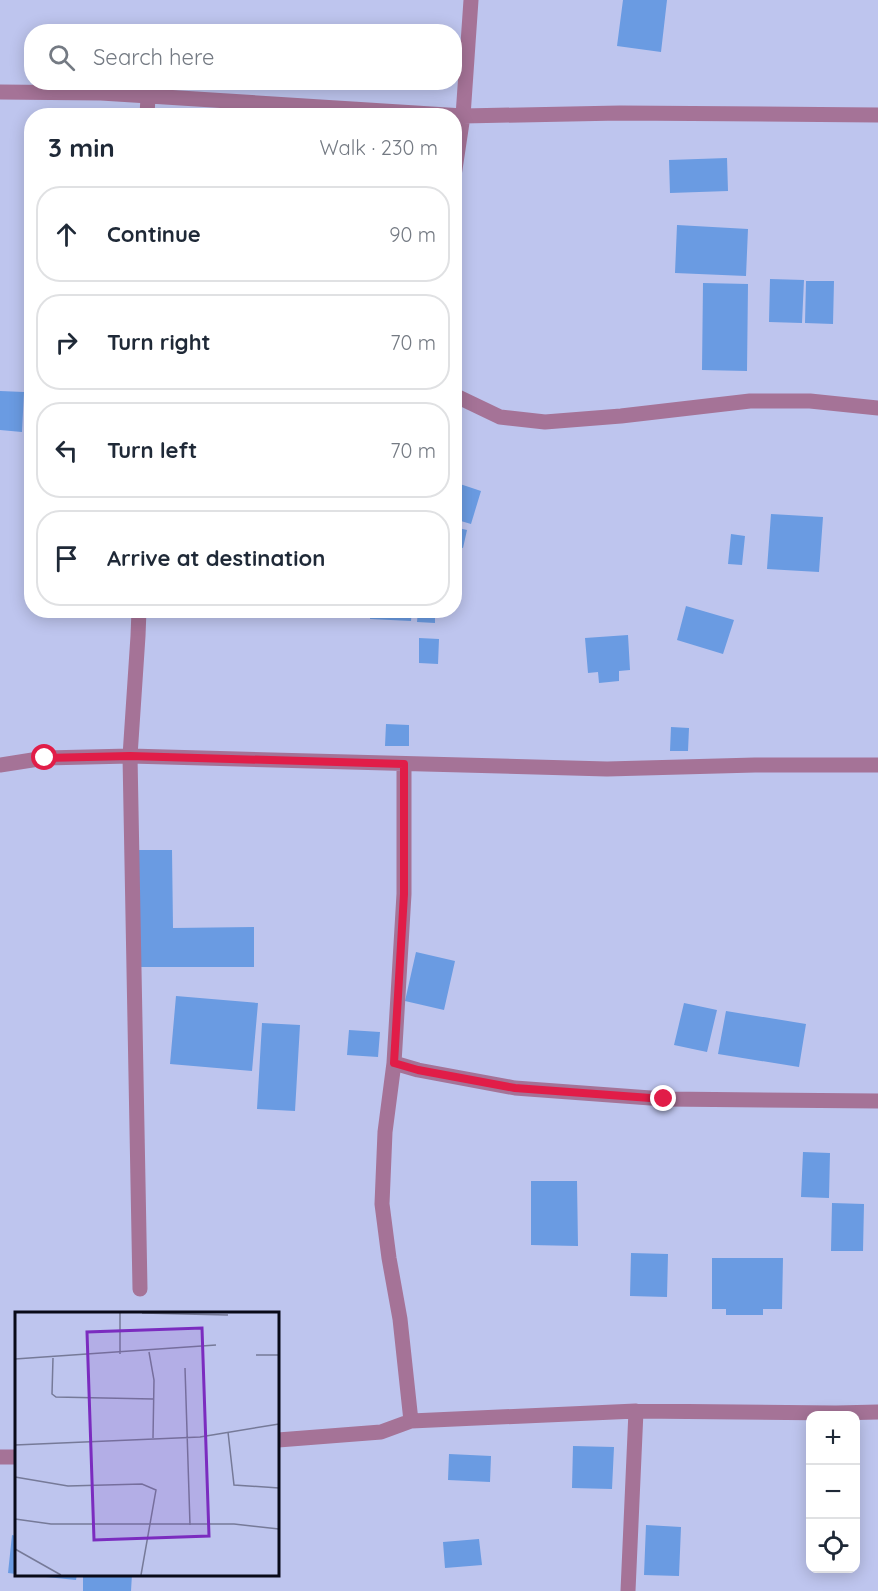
<!DOCTYPE html>
<meta charset="utf-8">
<style>
:root{--surface:#fff;--page:#f2f2f3;--text:#1f2937;--muted:#747a83;--line:#e0e1e3}
body{margin:0;font-family:Quicksand,sans-serif;background:var(--page);color:var(--text)}
.controls{position:absolute;right:18px;bottom:18px;display:grid;overflow:hidden;border-radius:12px;box-shadow:0 3px 15px #0003}
.controls button{width:54px;height:54px;display:grid;place-items:center;padding:0;border:0;border-bottom:2px solid var(--line);background:var(--surface);color:var(--text);font:30px sans-serif}
.stop{position:absolute;width:18px;height:18px;margin:-14px;border:4px solid #e11d48;border-radius:50%;background:#fff}
.stop.end{background:#e11d48;border-color:#fff;box-shadow:0 2px 6px #0008}
.list{margin:0;padding:0;list-style:none}
h2{display:flex;justify-content:space-between;align-items:center;height:78px;margin:0;padding:0 24px;font-size:26px}
h2 small{font-size:20px;font-weight:400;color:var(--muted)}
.list li{display:grid;grid-template-columns:39px 1fr auto;gap:18px;align-items:center;box-sizing:border-box;height:96px;margin:0 12px 12px;padding:0 12px;border:2px solid var(--line);border-radius:24px}
.list b{display:block;font-size:22px;white-space:nowrap}
.list em{font-size:20px;font-style:normal;color:var(--muted)}
.icon{flex:none;width:33px;height:33px;fill:none;stroke:currentColor;stroke-width:2;stroke-linecap:round;stroke-linejoin:round}
.map{position:relative;flex:none;width:878px;height:1591px;overflow:hidden}
.search{position:absolute;background:var(--surface);box-shadow:0 3px 15px #0003;left:24px;top:24px;width:438px;height:66px;display:flex;align-items:center;gap:15px;box-sizing:border-box;padding:0 21px;border-radius:24px;color:var(--muted);font-size:22px}
.panel{position:absolute;background:var(--surface);box-shadow:0 3px 15px #0003;left:24px;top:108px;width:438px;height:510px;border-radius:24px}
.map>svg:first-child{display:block}
</style>
<div class="map">
<svg width="878" height="1591" viewBox="0 0 878 1591">
<rect width="100%" height="100%" fill="#bec5ee"/>
<path fill="#6a9be2" d="M623,0H667L661,52L617,46Z
M727,158L728,191L670,193L669,160Z
M677,225L748,229L746,276L675,273Z
M770,279L804,280L802,323L769,322Z
M806,281H834L833,324L805,323Z
M703,283L748,284L747,371L702,370Z
M0,391L24,392L22,432L0,430Z
M454,482L481,491L471,524L454,519Z
M771,514L823,517L819,572L767,569Z
M454,527L467,530L463,548L454,546Z
M731,534L745,536L742,565L728,564Z
M686,606L734,620L723,654L677,640Z
M370,610H412L411,621L370,619Z
M418,610H435V623L417,622Z
M628,635L630,670L619,671V681L599,683L598,672L588,673L585,638Z
M419,638L439,639L438,664L419,663Z
M386,724L409,725V746H385Z
M671,727L689,728L688,751H670Z
M137,850H172L173,928L254,927V967H138Z
M416,952L455,961L444,1010L405,1001Z
M176,996L258,1003L252,1071L170,1064Z
M684,1003L717,1010L707,1052L674,1045Z
M726,1011L806,1024L799,1067L718,1054Z
M262,1023L300,1025L295,1111L257,1109Z
M349,1030L380,1032L378,1057L347,1055Z
M803,1152L830,1153L829,1198L801,1197Z
M531,1181H577L578,1246L531,1245Z
M832,1203L864,1204L863,1251H831Z
M631,1253L668,1254L667,1297L630,1296Z
M712,1258H783L782,1309H763V1315H726V1309H712Z
M573,1446L614,1447L612,1489L572,1488Z
M449,1454L491,1456L490,1482L448,1480Z
M646,1525L681,1527L679,1576L644,1575Z
M12,1535L16,1536V1574L8,1573Z
M479,1539L482,1565L445,1568L443,1542Z
M36,1574H77L76,1580L36,1576Z
M83,1574H132L131,1591H83Z"/>
<g fill="none" stroke-linecap="round" stroke-linejoin="round">
<path stroke="#a57397" stroke-width="15" d="M0,92L101,93L463,116L620,113L878,115
M147,116L148,96
M454,176L463,116L471,0
M454,395L500,417L545,422L621,416L750,401H810L878,408
M139,610L138,636L130,756L140,1289
M404,764V894L394,1063L385,1132L382,1204L389,1258L400,1319L411,1421
M0,765L45,758L130,756L607,769L755,765H878
M394,1063L418,1070L515,1088L664,1099L878,1101
M278,1440L381,1432L411,1421L636,1411L836,1413L878,1412
M0,1457H16
M628,1591L636,1411"/>
</g>
<g fill="none" stroke-linecap="round" stroke-linejoin="round">
<path stroke="#e11d48" stroke-width="8" d="M45,758L130,756L404,764V894L394,1063L418,1070L515,1088L664,1099"/>
</g>
<g transform="translate(15 1312)">
<rect width="264" height="264" fill="#bec5ee"/>
<path fill="none" stroke="#767a98" stroke-width="1.5" d="M127,1L213,3M134,40L139,68L138,126M105,42V1M241,43H264M38,46L37,82L41,85L138,87M0,47L201,33M170,56L175,213M213,120L219,173L264,176M0,133L185,125L264,112M0,165L53,174L127,172L141,178L126,263M0,207L36,212H219L264,217M0,237L46,263"/>
<path fill="#7b2cbf" fill-opacity="0.15" stroke="#7b2cbf" stroke-width="3" d="M187,16L194,224L79,228L72,20Z"/>
<rect width="264" height="264" fill="none" stroke="#090a18" stroke-width="3"/>
</g>
</svg>
<div class="controls">
<button>+</button>
<button>−</button>
<button><svg class="icon" aria-label="locate" viewBox="0 0 24 24"><circle cx="12" cy="12" r="6"/><path d="M12 2v4M12 18v4M2 12h4M18 12h4"/></svg></button>
</div>
<div class="stop" style="left:45px;top:758px"></div>
<div class="stop end" style="left:664px;top:1099px"></div>
<div class="search"><svg class="icon" aria-label="search" viewBox="0 0 24 24"><circle cx="10" cy="10" r="6"/><path d="M15 15l6 6"/></svg>Search here</div>
<section class="panel">
<h2>3 min<small>Walk · 230 m</small></h2>
<ul class="list">
<li><svg class="icon" aria-label="ahead" viewBox="0 0 24 24"><path d="M12 20V5M6 11l6-6 6 6"/></svg><div><b>Continue</b></div><em>90 m</em></li>
<li><svg class="icon" aria-label="right" viewBox="0 0 24 24"><path d="M7 20v-9h11M14 6l5 5-5 5"/></svg><div><b>Turn right</b></div><em>70 m</em></li>
<li><svg class="icon" aria-label="left" viewBox="0 0 24 24"><path d="M17 20v-9H6M10 6l-5 5 5 5"/></svg><div><b>Turn left</b></div><em>70 m</em></li>
<li><svg class="icon" aria-label="arrive" viewBox="0 0 24 24"><path d="M6 21V4h12l-3 4 3 4H6"/></svg><div><b>Arrive at destination</b></div></li>
</ul>
</section>
</div>
